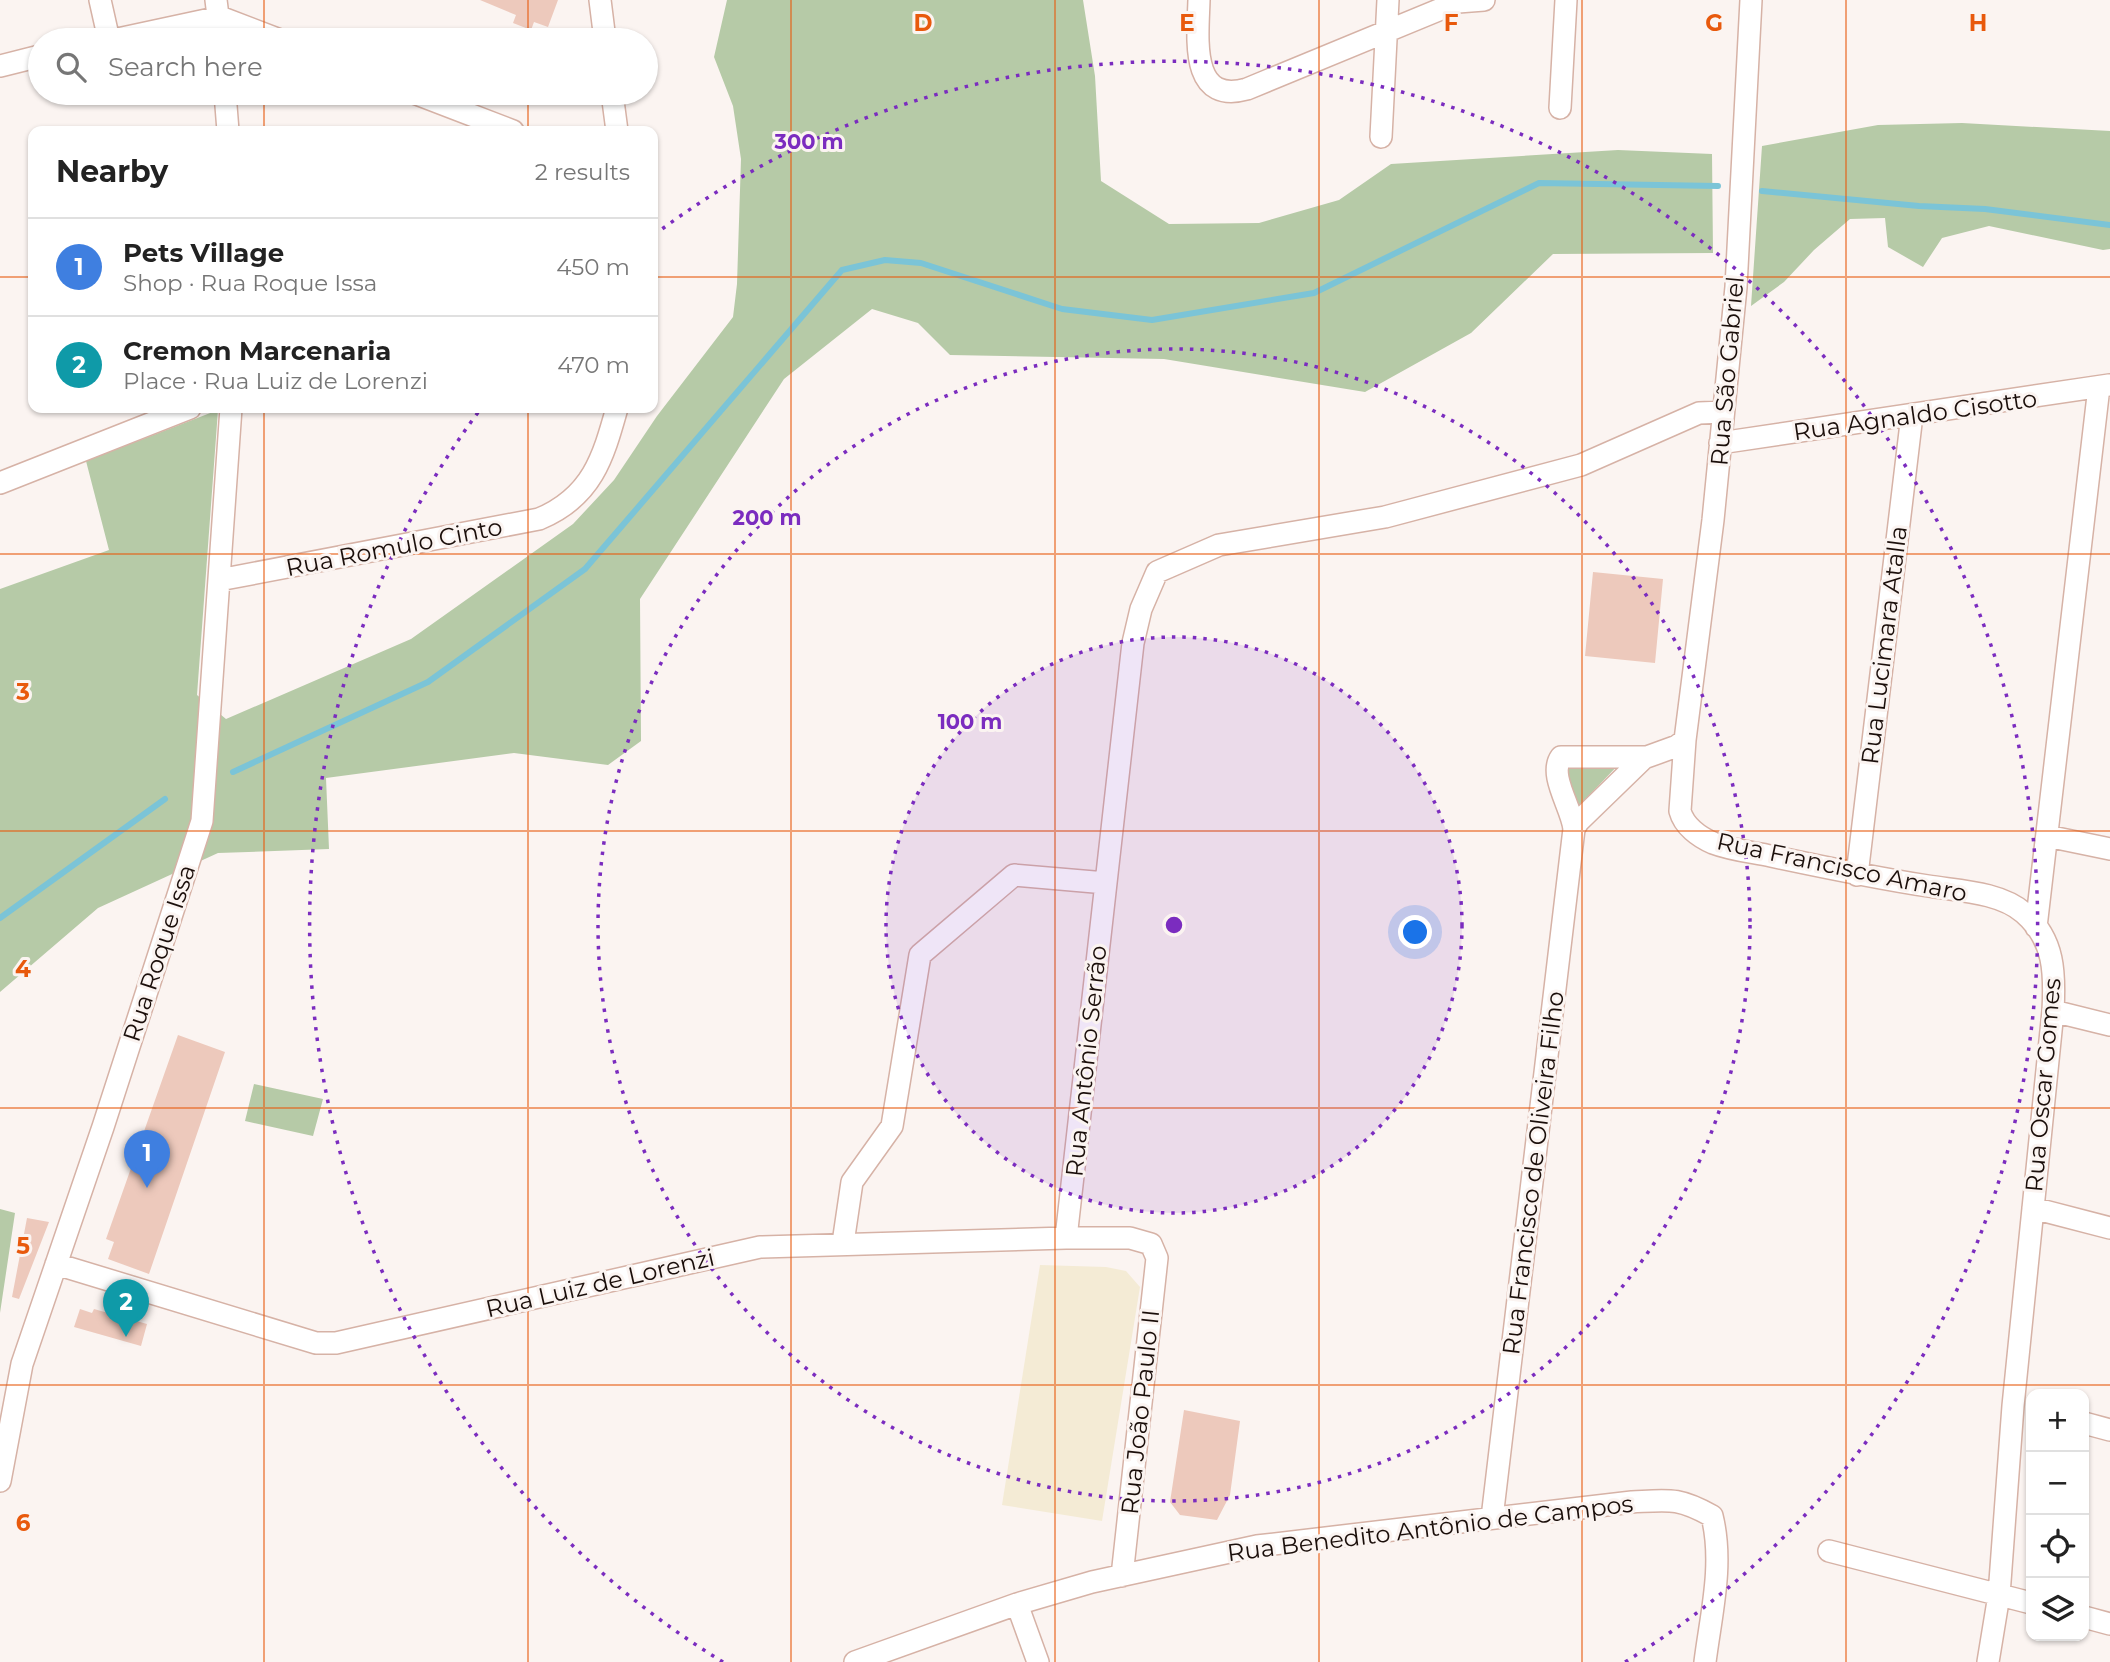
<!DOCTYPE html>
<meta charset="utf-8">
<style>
:root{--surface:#fff;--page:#f2f2f2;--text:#222;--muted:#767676;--line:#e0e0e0;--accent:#6a741f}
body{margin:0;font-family:Montserrat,sans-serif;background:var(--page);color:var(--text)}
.controls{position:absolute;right:21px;bottom:21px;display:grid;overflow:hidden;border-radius:14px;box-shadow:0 2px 5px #0004}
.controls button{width:63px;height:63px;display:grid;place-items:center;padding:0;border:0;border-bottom:2px solid var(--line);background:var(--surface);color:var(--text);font:35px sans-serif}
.you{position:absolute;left:1416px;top:933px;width:24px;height:24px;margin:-18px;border:5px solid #fff;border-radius:50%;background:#1a73e8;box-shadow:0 0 0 10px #1a73e833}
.badge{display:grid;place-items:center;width:46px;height:46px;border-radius:50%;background:var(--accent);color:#fff;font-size:23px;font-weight:700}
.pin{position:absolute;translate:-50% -58px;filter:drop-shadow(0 2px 4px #0008)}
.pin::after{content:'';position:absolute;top:37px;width:24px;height:21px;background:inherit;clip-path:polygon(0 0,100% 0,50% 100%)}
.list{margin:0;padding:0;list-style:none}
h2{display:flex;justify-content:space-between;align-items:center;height:91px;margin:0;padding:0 28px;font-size:30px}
h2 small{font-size:23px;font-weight:400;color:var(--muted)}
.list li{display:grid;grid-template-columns:46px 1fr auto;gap:21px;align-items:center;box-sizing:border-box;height:98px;padding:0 28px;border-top:2px solid var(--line)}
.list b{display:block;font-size:26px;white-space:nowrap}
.list p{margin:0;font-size:23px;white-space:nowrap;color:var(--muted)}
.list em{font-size:23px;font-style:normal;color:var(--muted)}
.icon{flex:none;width:38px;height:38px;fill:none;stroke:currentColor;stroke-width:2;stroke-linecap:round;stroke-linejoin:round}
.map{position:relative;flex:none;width:2110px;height:1662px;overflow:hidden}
.search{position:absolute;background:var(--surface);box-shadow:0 2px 5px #0004;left:28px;top:28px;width:630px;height:77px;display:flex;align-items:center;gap:18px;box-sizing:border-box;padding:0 24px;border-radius:38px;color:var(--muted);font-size:26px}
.panel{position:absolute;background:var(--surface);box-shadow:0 2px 5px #0004;left:28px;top:126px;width:630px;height:287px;border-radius:14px}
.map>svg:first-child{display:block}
</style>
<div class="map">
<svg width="2110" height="1662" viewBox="0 0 2110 1662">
<rect width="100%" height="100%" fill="#fbf4f1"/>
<path fill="#f4ebd5" d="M1040,1265L1106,1267L1126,1271L1140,1287L1102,1521L1002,1505Z"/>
<path fill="#b6caa7" d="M727,0H1083L1095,76L1101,181L1169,224L1259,223L1339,200L1391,164L1618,150L1712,154L1713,253L1553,254L1471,333L1365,392L1164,359L950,355L918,323L872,309L784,379L640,599L641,741L608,765L514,753L326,778L329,849L218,853L98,908L0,992V589L109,550L86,461L218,410L197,695L226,719L411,639L573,524L614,480L657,416L733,317L737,284L741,159L733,106L714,57Z
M1962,123L2110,131V249L2103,250L1989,226L1942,238L1923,267L1888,247L1885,218L1850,219L1814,250L1784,282L1751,306L1762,146L1878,125Z
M1563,762H1621L1577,808Z
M254,1084L323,1099L313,1136L245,1121Z
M0,1209L15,1213L0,1313Z"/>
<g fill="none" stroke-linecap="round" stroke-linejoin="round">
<path stroke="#7bc4d7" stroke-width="6" d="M1762,191L1919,206L1985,209L2110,225
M233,772L428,682L585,569L842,270L885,260L921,263L1062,309L1152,320L1314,293L1539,183L1718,186
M0,918L165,799"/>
</g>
<path fill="#edc9bc" d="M480,0H558L548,27L534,22L531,30L513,23L516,15Z
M1593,572L1663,579L1655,663L1585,656Z
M178,1035L225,1052L149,1274L108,1259L114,1242L106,1239Z
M27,1218L49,1222L19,1299L12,1297Z
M80,1309L92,1313L94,1309L147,1324L141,1346L74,1327Z
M1184,1410L1240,1421L1230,1495L1217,1520L1180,1515L1170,1502Z"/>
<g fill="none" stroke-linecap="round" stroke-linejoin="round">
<g stroke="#d6b2a6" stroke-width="24">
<path id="minor" d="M100,0L109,40
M216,0L221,40
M600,0L605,40
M1199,0C1198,37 1189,105 1247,89L1458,2L1484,0
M1751,0L1736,287L1713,520L1685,740L1680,811C1684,826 1699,837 1713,843C1731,850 1752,852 1771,856C1823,867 1875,878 1928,886C1959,891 2000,892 2024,913C2055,940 2055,974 2053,1011L2013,1406L1999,1595L1988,1662
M113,40L220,17L280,40
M0,66L40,56
M225,93L228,131
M414,93L513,131
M612,93L617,131
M1560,108L1566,0
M1381,137L1388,0
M1720,443L2109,385
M0,483L190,408
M219,580L539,519C592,497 603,458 617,408
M1574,829C1572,808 1548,775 1561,757H1646
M2047,836L2110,849
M1857,875L1912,415
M2036,927L2099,387
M2053,1011L2110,1025
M2033,1208L2110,1228
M1066,1238L1133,643L1141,609L1157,572L1219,545L1385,517L1581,465L1699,413L1723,412
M843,1243L852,1182L892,1126L920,955L1014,875L1106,883
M56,1264L316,1343H336L760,1247L1066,1238H1130L1151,1244L1157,1258L1122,1576
M2084,1423L2110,1430
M0,1481L22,1364L103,1127L202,821L231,408
M1492,1518L1574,829L1578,822L1644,758L1677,746L1685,740
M1829,1551L2031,1603
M1017,1604L1038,1662
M2084,1617L2110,1624
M855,1662L1017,1604L1092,1582L1257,1546L1632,1502C1669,1500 1678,1497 1712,1516C1724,1564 1711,1614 1705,1662"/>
</g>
<use href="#minor" stroke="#fff" stroke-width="21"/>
</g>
<path fill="none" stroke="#e8590c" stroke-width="2" stroke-opacity="0.55" d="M264,0V40M528,0V40M791,0V1662M1055,0V1662M1319,0V1662M1582,0V1662M1846,0V1662M264,93V131M528,93V131M0,277H33M653,277H2110M264,408V1662M528,408V1662M0,554H2110M0,831H2110M0,1108H2110M0,1385H2110"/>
<circle cx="1174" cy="925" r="288" fill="#7b2cbf" fill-opacity=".12"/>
<g fill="none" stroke="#7b2cbf" stroke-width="3.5" stroke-dasharray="3.5 7">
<circle cx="1174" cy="925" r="288"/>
<circle cx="1174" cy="925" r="576"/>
<path d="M723 1662A864 864 0 0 1 479 411M654 235A864 864 0 1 1 1625 1662"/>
</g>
<g text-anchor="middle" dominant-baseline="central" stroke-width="6" stroke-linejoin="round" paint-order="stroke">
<g font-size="24" fill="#1a0e0a" stroke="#fbf4f1">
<text transform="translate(1727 371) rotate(-85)">Rua São Gabriel</text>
<text transform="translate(1915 415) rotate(-8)">Rua Agnaldo Cisotto</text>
<text transform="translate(394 547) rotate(-11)">Rua Romulo Cinto</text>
<text transform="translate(1884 645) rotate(-83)">Rua Lucimara Atalla</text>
<text transform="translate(1842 867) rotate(12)">Rua Francisco Amaro</text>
<text transform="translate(159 953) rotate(-72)">Rua Roque Issa</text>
<text transform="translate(1086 1061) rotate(-84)">Rua Antônio Serrão</text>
<text transform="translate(2043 1085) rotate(-85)">Rua Oscar Gomes</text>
<text transform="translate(1533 1173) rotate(-83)">Rua Francisco de Oliveira Filho</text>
<text transform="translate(600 1283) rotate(-13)">Rua Luiz de Lorenzi</text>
<text transform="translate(1140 1412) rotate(-84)">Rua João Paulo II</text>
<text transform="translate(1430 1528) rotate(-7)">Rua Benedito Antônio de Campos</text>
</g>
</g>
<g font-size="23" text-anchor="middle" font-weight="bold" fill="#e8590c" stroke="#fbf4f1" stroke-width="6" stroke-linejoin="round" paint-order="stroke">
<text x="923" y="31">D</text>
<text x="1187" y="31">E</text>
<text x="1451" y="31">F</text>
<text x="1714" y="31">G</text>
<text x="1978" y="31">H</text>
<text x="23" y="700">3</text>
<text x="23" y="977">4</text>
<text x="23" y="1254">5</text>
<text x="23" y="1531">6</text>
</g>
<circle cx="1174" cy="925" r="10" fill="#7b2cbf" stroke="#fbf4f1" stroke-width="3.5"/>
<g font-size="21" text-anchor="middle" font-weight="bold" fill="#7b2cbf" stroke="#fbf4f1" stroke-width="6" stroke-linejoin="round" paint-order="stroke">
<text x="809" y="149">300 m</text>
<text x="767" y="525">200 m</text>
<text x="970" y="729">100 m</text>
</g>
</svg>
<div class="controls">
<button>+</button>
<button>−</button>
<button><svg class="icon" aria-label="locate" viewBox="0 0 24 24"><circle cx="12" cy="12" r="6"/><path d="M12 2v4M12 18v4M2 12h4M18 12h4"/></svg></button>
<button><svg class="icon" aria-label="layers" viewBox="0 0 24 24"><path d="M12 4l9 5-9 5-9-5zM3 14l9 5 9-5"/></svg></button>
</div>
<div class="you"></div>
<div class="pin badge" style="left:147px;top:1188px;background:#3f7fe0">1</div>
<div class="pin badge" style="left:126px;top:1337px;background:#0f9aa8">2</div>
<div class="search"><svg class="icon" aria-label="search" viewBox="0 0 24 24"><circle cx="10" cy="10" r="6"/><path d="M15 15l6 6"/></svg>Search here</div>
<section class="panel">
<h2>Nearby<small>2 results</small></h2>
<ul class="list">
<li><span class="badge" style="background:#3f7fe0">1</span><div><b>Pets Village</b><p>Shop · Rua Roque Issa</p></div><em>450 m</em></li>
<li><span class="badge" style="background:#0f9aa8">2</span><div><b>Cremon Marcenaria</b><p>Place · Rua Luiz de Lorenzi</p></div><em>470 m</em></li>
</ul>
</section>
</div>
